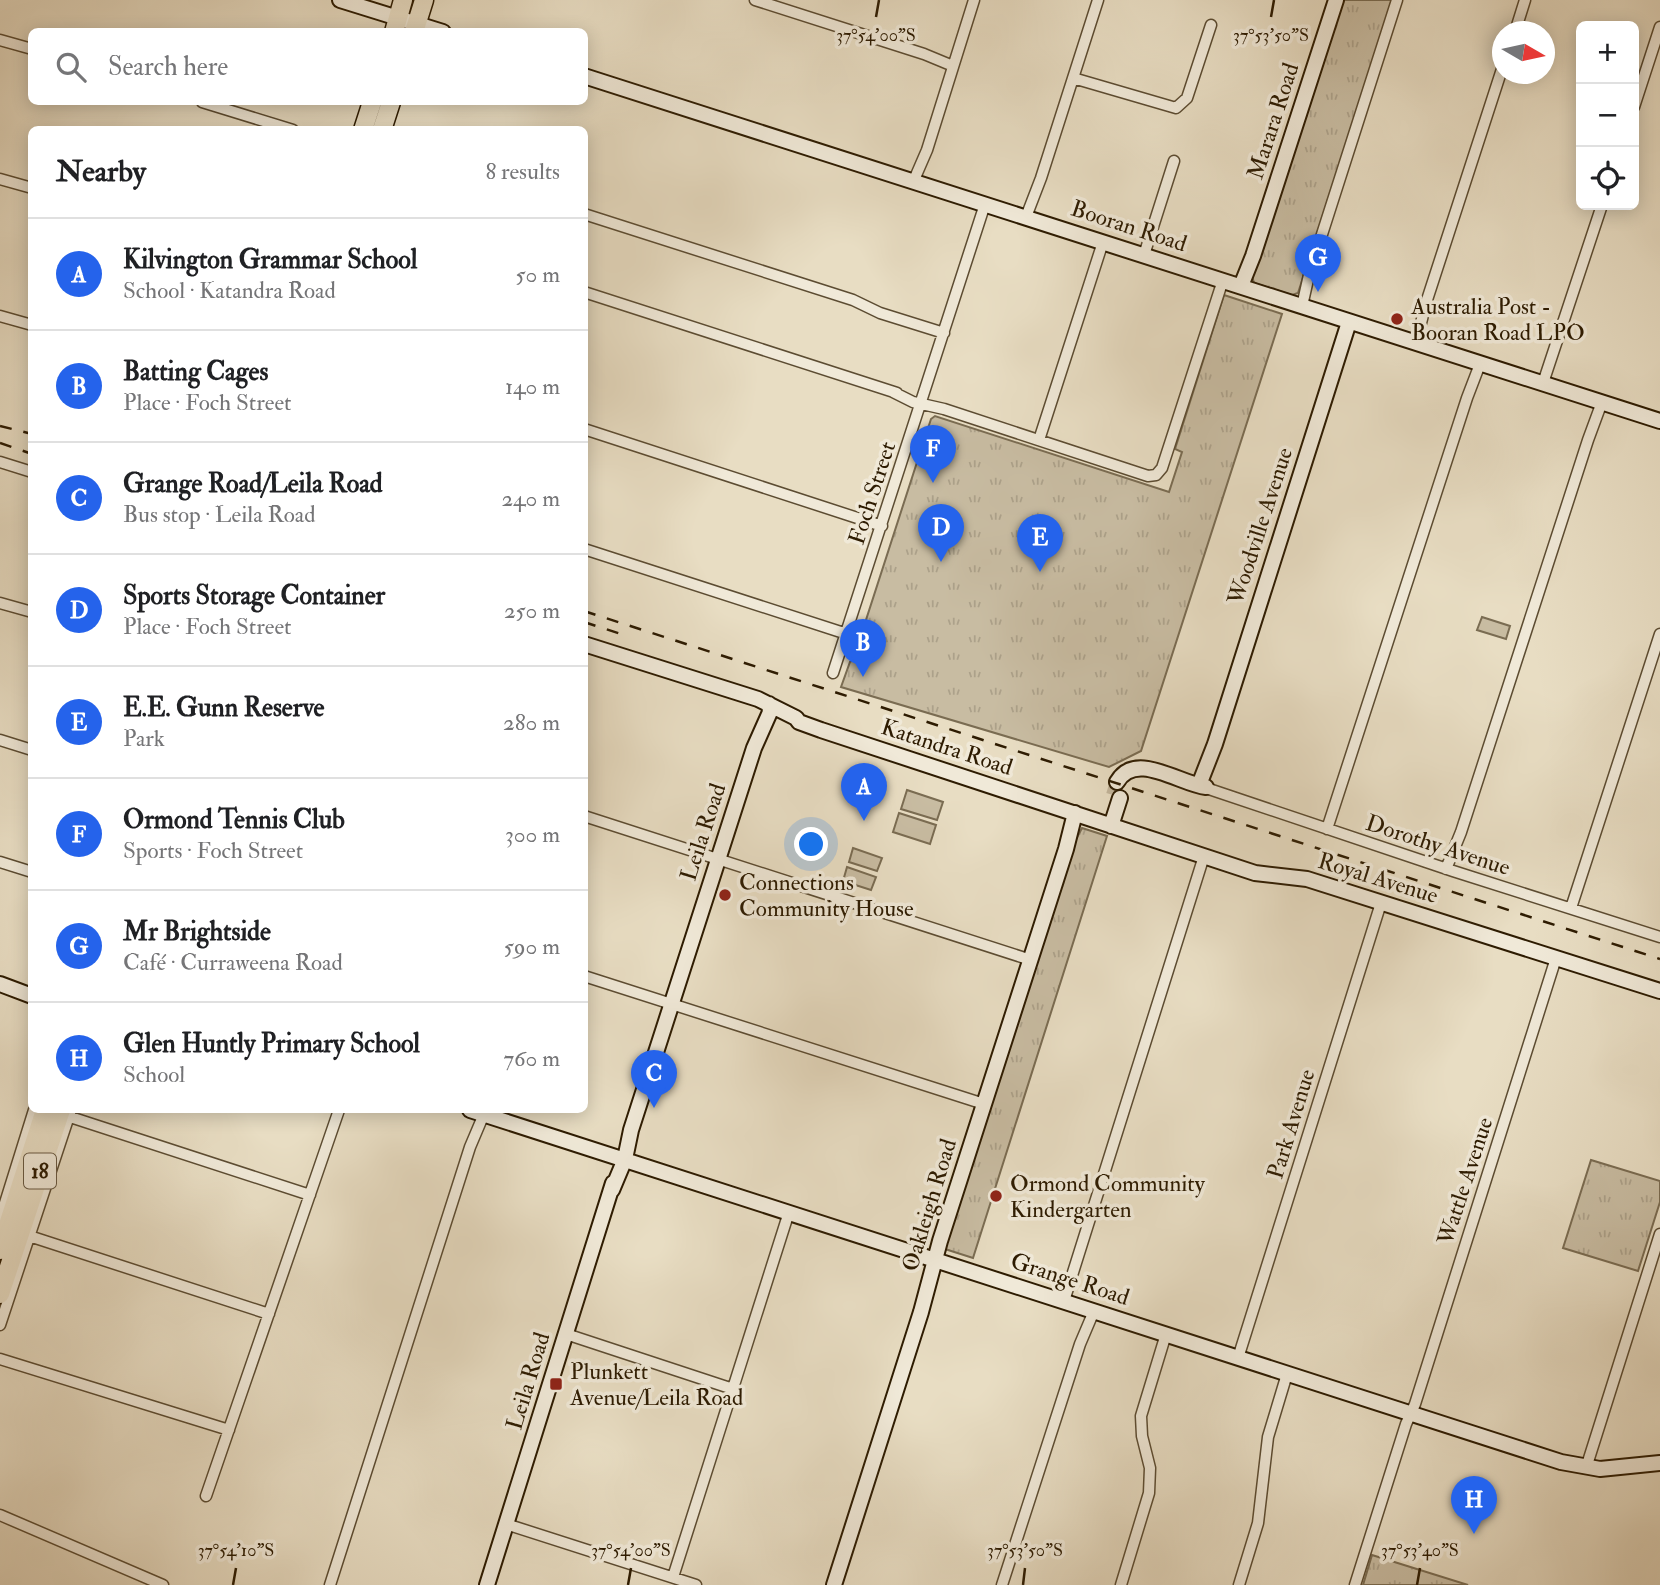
<!DOCTYPE html>
<meta charset="utf-8">
<style>
:root{--surface:#fff;--page:#f2f2f2;--text:#202124;--muted:#757577;--line:#e0e0e0;--accent:#2563eb}
body{margin:0;font-family:"IM FELL Double Pica",serif;background:var(--page);color:var(--text)}
.controls{position:absolute;right:21px;top:21px;display:grid;overflow:hidden;border-radius:10px;box-shadow:0 4px 18px #0003}
.controls button{width:63px;height:63px;display:grid;place-items:center;padding:0;border:0;border-bottom:2px solid var(--line);background:var(--surface);color:var(--text);font:35px sans-serif}
.compass{position:absolute;left:1492px;top:21px;width:63px;height:63px;border-radius:50%;background:var(--surface);box-shadow:0 4px 18px #0003;rotate:99deg}
.you{position:absolute;left:812px;top:845px;width:24px;height:24px;margin:-18px;border:5px solid #fff;border-radius:50%;background:#1a73e8;box-shadow:0 0 0 10px #1a73e833}
.badge{display:grid;place-items:center;width:46px;height:46px;border-radius:50%;background:var(--accent);color:#fff;font-size:23px;font-weight:700}
.pin{position:absolute;translate:-50% -58px;filter:drop-shadow(0 2px 4px #0008)}
.pin::after{content:'';position:absolute;top:37px;width:24px;height:21px;background:inherit;clip-path:polygon(0 0,100% 0,50% 100%)}
.list{margin:0;padding:0;list-style:none}
h2{display:flex;justify-content:space-between;align-items:center;height:91px;margin:0;padding:0 28px;font-size:30px}
h2 small{font-size:23px;font-weight:400;color:var(--muted)}
.list li{display:grid;grid-template-columns:46px 1fr auto;gap:21px;align-items:center;box-sizing:border-box;height:112px;padding:0 28px;border-top:2px solid var(--line)}
.list b{display:block;font-size:26px;white-space:nowrap}
.list p{margin:0;font-size:23px;white-space:nowrap;color:var(--muted)}
.list em{font-size:23px;font-style:normal;color:var(--muted)}
.icon{flex:none;width:38px;height:38px;fill:none;stroke:currentColor;stroke-width:2;stroke-linecap:round;stroke-linejoin:round}
.map{position:relative;flex:none;width:1660px;height:1585px;overflow:hidden}
.search{position:absolute;background:var(--surface);box-shadow:0 4px 18px #0003;left:28px;top:28px;width:560px;height:77px;display:flex;align-items:center;gap:18px;box-sizing:border-box;padding:0 24px;border-radius:10px;color:var(--muted);font-size:26px}
.panel{position:absolute;background:var(--surface);box-shadow:0 4px 18px #0003;left:28px;top:126px;width:560px;height:987px;border-radius:10px}
.map>svg:first-child{display:block}
</style>
<div class="map">
<svg width="1660" height="1585" viewBox="0 0 1660 1585">
<defs>
<pattern id="park-tufts" width="24" height="20" patternUnits="userSpaceOnUse" patternTransform="scale(1.75)"><rect width="24" height="20" fill="#c8bca2"/><path d="M3 7l-1-3M5 7V3M7 7l1-3M15 17l-1-3M17 17v-4M19 17l1-3" fill="none" stroke="#aca18a"/></pattern>
</defs>
<rect width="100%" height="100%" fill="#e8ddc3"/>
<filter id="stains"><feTurbulence type="fractalNoise" baseFrequency=".00286" numOctaves="4"/><feColorMatrix values="0 0 0 0 .2 0 0 0 0 .09 0 0 0 0 .02 0 0 0 .5 -.17"/></filter>
<radialGradient id="worn" r=".72"><stop offset=".6" stop-color="#630" stop-opacity="0"/><stop offset="1" stop-color="#630" stop-opacity=".3"/></radialGradient>
<path fill="#c8bca2" stroke="#7a6c52" stroke-width="2" d="M1482,617L1510,626L1506,639L1477,630Z
M907,790L943,802L937,820L901,809Z
M899,813L936,825L930,844L893,832Z
M853,848L882,858L877,871L849,862Z
M847,867L876,877L871,890L843,881Z"/>
<path fill="url(#park-tufts)" stroke="#7a6c52" stroke-width="2" d="M1340,0H1392L1298,293L1292,295L1254,283L1252,276Z
M1224,295L1282,314L1141,751L1109,767L841,687L850,662L853,660L931,419L935,416L1169,492L1182,452L1175,449Z
M1082,828L1107,836L973,1258L945,1249L1070,851Z
M1591,1160L1660,1181V1202L1638,1271L1563,1248Z
M1372,1555L1468,1585H1363Z"/>
<g fill="none" stroke-linecap="round" stroke-linejoin="round">
<path stroke="#c3b69c" stroke-width="14" stroke-dasharray="14 7" stroke-linecap="butt" d="M1113,795L1117,782"/>
<g stroke="#5c4c32" stroke-width="13">
<path id="street" d="M755,0L924,54L953,66
M1515,32L1525,0
M0,40L32,49
M1073,78L1176,108L1187,98L1211,25
M202,102L293,130
M1634,107L1660,27
M0,179L32,188
M914,180L927,150L974,0
M584,214L853,300L880,313L944,333
M1026,217L1041,178L1098,0
M1144,255L1174,161
M584,292L897,393
M1302,306L1309,275L1397,0
M0,316L32,325
M1416,343L1426,303L1502,69
M1543,383L1602,205
M893,392L913,402L944,409L1148,476L1156,475L1162,468L1223,280
M584,429L882,526
M1039,440L1103,242
M0,462L32,472
M584,549L847,634
M0,603L32,612
M833,673L985,204
M0,740L32,750
M1206,788L1453,871L1660,937
M584,816L1031,960
M1327,829L1467,398L1480,364
M0,862L32,872
M1446,869L1461,832L1588,440L1602,402
M1571,908L1660,634
M584,976L984,1104
M58,1113L310,1195
M0,1219L34,1110
M20,1233L269,1314
M1064,1301L1204,856
M0,1325L71,1110
M566,1334L733,1389
M1238,1358L1381,903
M0,1359L229,1430
M1586,1468L1660,1234
M206,1496L339,1110
M0,1515L163,1585
M506,1524L696,1585
M673,1577L789,1212
M330,1585L470,1147L484,1114
M1002,1585L1080,1344L1094,1311
M1121,1585L1149,1493L1150,1468L1142,1436L1141,1416L1166,1334
M1239,1585L1258,1523L1268,1437L1287,1374
M1355,1585L1406,1424L1415,1404L1556,958"/>
</g>
<g stroke="#2d1b01" stroke-width="18">
<path id="secondary" d="M340,0L443,32
M584,76L1660,421
M1241,286L1253,256L1336,0
M584,644L758,699L796,718L799,722L821,730L1255,873L1307,879L1660,991
M1117,782C1135,750 1180,784 1206,787
M1199,785L1215,744L1349,322
M1111,826L1120,798
M0,984L32,996
M470,1110L1561,1462L1600,1469L1660,1463
M612,1190L625,1159L631,1130L754,748L770,712L769,704
M487,1585L613,1183
M834,1585L921,1312L940,1241L1066,849L1075,813"/>
</g>
<g stroke="#2d1b01" stroke-width="21">
<path id="highway" d="M394,32L403,0
M414,32L424,0
M363,130L372,102
M382,130L391,102
M0,1250L45,1110
M0,1294L61,1110"/>
</g>
<use href="#street" stroke="#f0e9d8" stroke-width="10"/>
<use href="#secondary" stroke="#f0e9d8" stroke-width="14"/>
<use href="#highway" stroke="#e8ddc3" stroke-width="18"/>
<path stroke="#2d1b01" stroke-width="2.5" stroke-dasharray="12 12" stroke-linecap="butt" d="M0,426L32,434
M0,443L32,454
M584,611L1660,959
M584,622L621,634"/>
</g>
<path fill="none" stroke="#2d1b01" stroke-width="2.5" d="M876,17L879,0M1271,17L1274,0M233,1585L236,1568M628,1585L631,1568M1023,1585L1025,1568M1417,1585L1420,1568"/>
<g fill="#8f2418" stroke="#f0e9d8" stroke-width="2.5">
<circle cx="1397" cy="319" r="7"/>
<circle cx="725" cy="895" r="7"/>
<circle cx="996" cy="1196" r="7"/>
<rect x="549" y="1377" width="14" height="14" rx="3.5"/>
</g>
<g text-anchor="middle" dominant-baseline="central" stroke-width="7" stroke-linejoin="round" paint-order="stroke">
<rect fill="#f0e9d8" stroke="#685942" stroke-width="2" x="24" y="1153.5" width="32" height="35" rx="5"/>
<g font-size="21" font-weight="bold" fill="#2d1b01">
<text x="40" y="1171">18</text>
</g>
<g font-size="23" fill="#2d1b01" stroke="#f0e9d8">
<text transform="translate(1273 121) rotate(-72)">Marara Road</text>
<text transform="translate(1129 226) rotate(18)">Booran Road</text>
<text transform="translate(872 493) rotate(-72)">Foch Street</text>
<text transform="translate(1260 526) rotate(-72)">Woodville Avenue</text>
<text transform="translate(947 747) rotate(18)">Katandra Road</text>
<text transform="translate(703 832) rotate(-72)">Leila Road</text>
<text transform="translate(1438 845) rotate(18)">Dorothy Avenue</text>
<text transform="translate(1378 878) rotate(17)">Royal Avenue</text>
<text transform="translate(1291 1124) rotate(-73)">Park Avenue</text>
<text transform="translate(1465 1181) rotate(-72)">Wattle Avenue</text>
<text transform="translate(929 1205) rotate(-73)">Oakleigh Road</text>
<text transform="translate(1070 1279) rotate(18)">Grange Road</text>
<text transform="translate(528 1381) rotate(-73)">Leila Road</text>
</g>
<g font-size="23" fill="#2d1b01" stroke="#f0e9d8" text-anchor="start">
<text x="1411" y="306">Australia Post -<tspan x="1411" dy="26">Booran Road LPO</tspan></text>
<text x="739" y="882">Connections<tspan x="739" dy="26">Community House</tspan></text>
<text x="1010" y="1183">Ormond Community<tspan x="1010" dy="26">Kindergarten</tspan></text>
<text x="570" y="1371">Plunkett<tspan x="570" dy="26">Avenue/Leila Road</tspan></text>
</g>
</g>
<g font-size="18" text-anchor="middle" fill="#2d1b01" stroke="#f0e9d8" stroke-width="7" stroke-linejoin="round" paint-order="stroke">
<text x="876" y="41">37°54'00"S</text>
<text x="1271" y="41">37°53'50"S</text>
<text x="236" y="1556">37°54'10"S</text>
<text x="631" y="1556">37°54'00"S</text>
<text x="1025" y="1556">37°53'50"S</text>
<text x="1420" y="1556">37°53'40"S</text>
</g>
<rect width="100%" height="100%" filter="url(#stains)"/>
<rect width="100%" height="100%" fill="url(#worn)"/>
</svg>
<div class="controls">
<button>+</button>
<button>−</button>
<button><svg class="icon" aria-label="locate" viewBox="0 0 24 24"><circle cx="12" cy="12" r="6"/><path d="M12 2v4M12 18v4M2 12h4M18 12h4"/></svg></button>
</div>
<svg class="compass" viewBox="-18 -18 36 36"><path d="M0-13l5 13h-10z" fill="#e53935"/><path d="M0 13l5-13h-10z" fill="#757577"/></svg>
<div class="you"></div>
<div class="pin badge" style="left:864px;top:821px">A</div>
<div class="pin badge" style="left:863px;top:677px">B</div>
<div class="pin badge" style="left:654px;top:1108px">C</div>
<div class="pin badge" style="left:941px;top:562px">D</div>
<div class="pin badge" style="left:1040px;top:572px">E</div>
<div class="pin badge" style="left:933px;top:483px">F</div>
<div class="pin badge" style="left:1318px;top:292px">G</div>
<div class="pin badge" style="left:1474px;top:1534px">H</div>
<div class="search"><svg class="icon" aria-label="search" viewBox="0 0 24 24"><circle cx="10" cy="10" r="6"/><path d="M15 15l6 6"/></svg>Search here</div>
<section class="panel">
<h2>Nearby<small>8 results</small></h2>
<ul class="list">
<li><span class="badge">A</span><div><b>Kilvington Grammar School</b><p>School · Katandra Road</p></div><em>50 m</em></li>
<li><span class="badge">B</span><div><b>Batting Cages</b><p>Place · Foch Street</p></div><em>140 m</em></li>
<li><span class="badge">C</span><div><b>Grange Road/Leila Road</b><p>Bus stop · Leila Road</p></div><em>240 m</em></li>
<li><span class="badge">D</span><div><b>Sports Storage Container</b><p>Place · Foch Street</p></div><em>250 m</em></li>
<li><span class="badge">E</span><div><b>E.E. Gunn Reserve</b><p>Park</p></div><em>280 m</em></li>
<li><span class="badge">F</span><div><b>Ormond Tennis Club</b><p>Sports · Foch Street</p></div><em>300 m</em></li>
<li><span class="badge">G</span><div><b>Mr Brightside</b><p>Café · Curraweena Road</p></div><em>590 m</em></li>
<li><span class="badge">H</span><div><b>Glen Huntly Primary School</b><p>School</p></div><em>760 m</em></li>
</ul>
</section>
</div>
